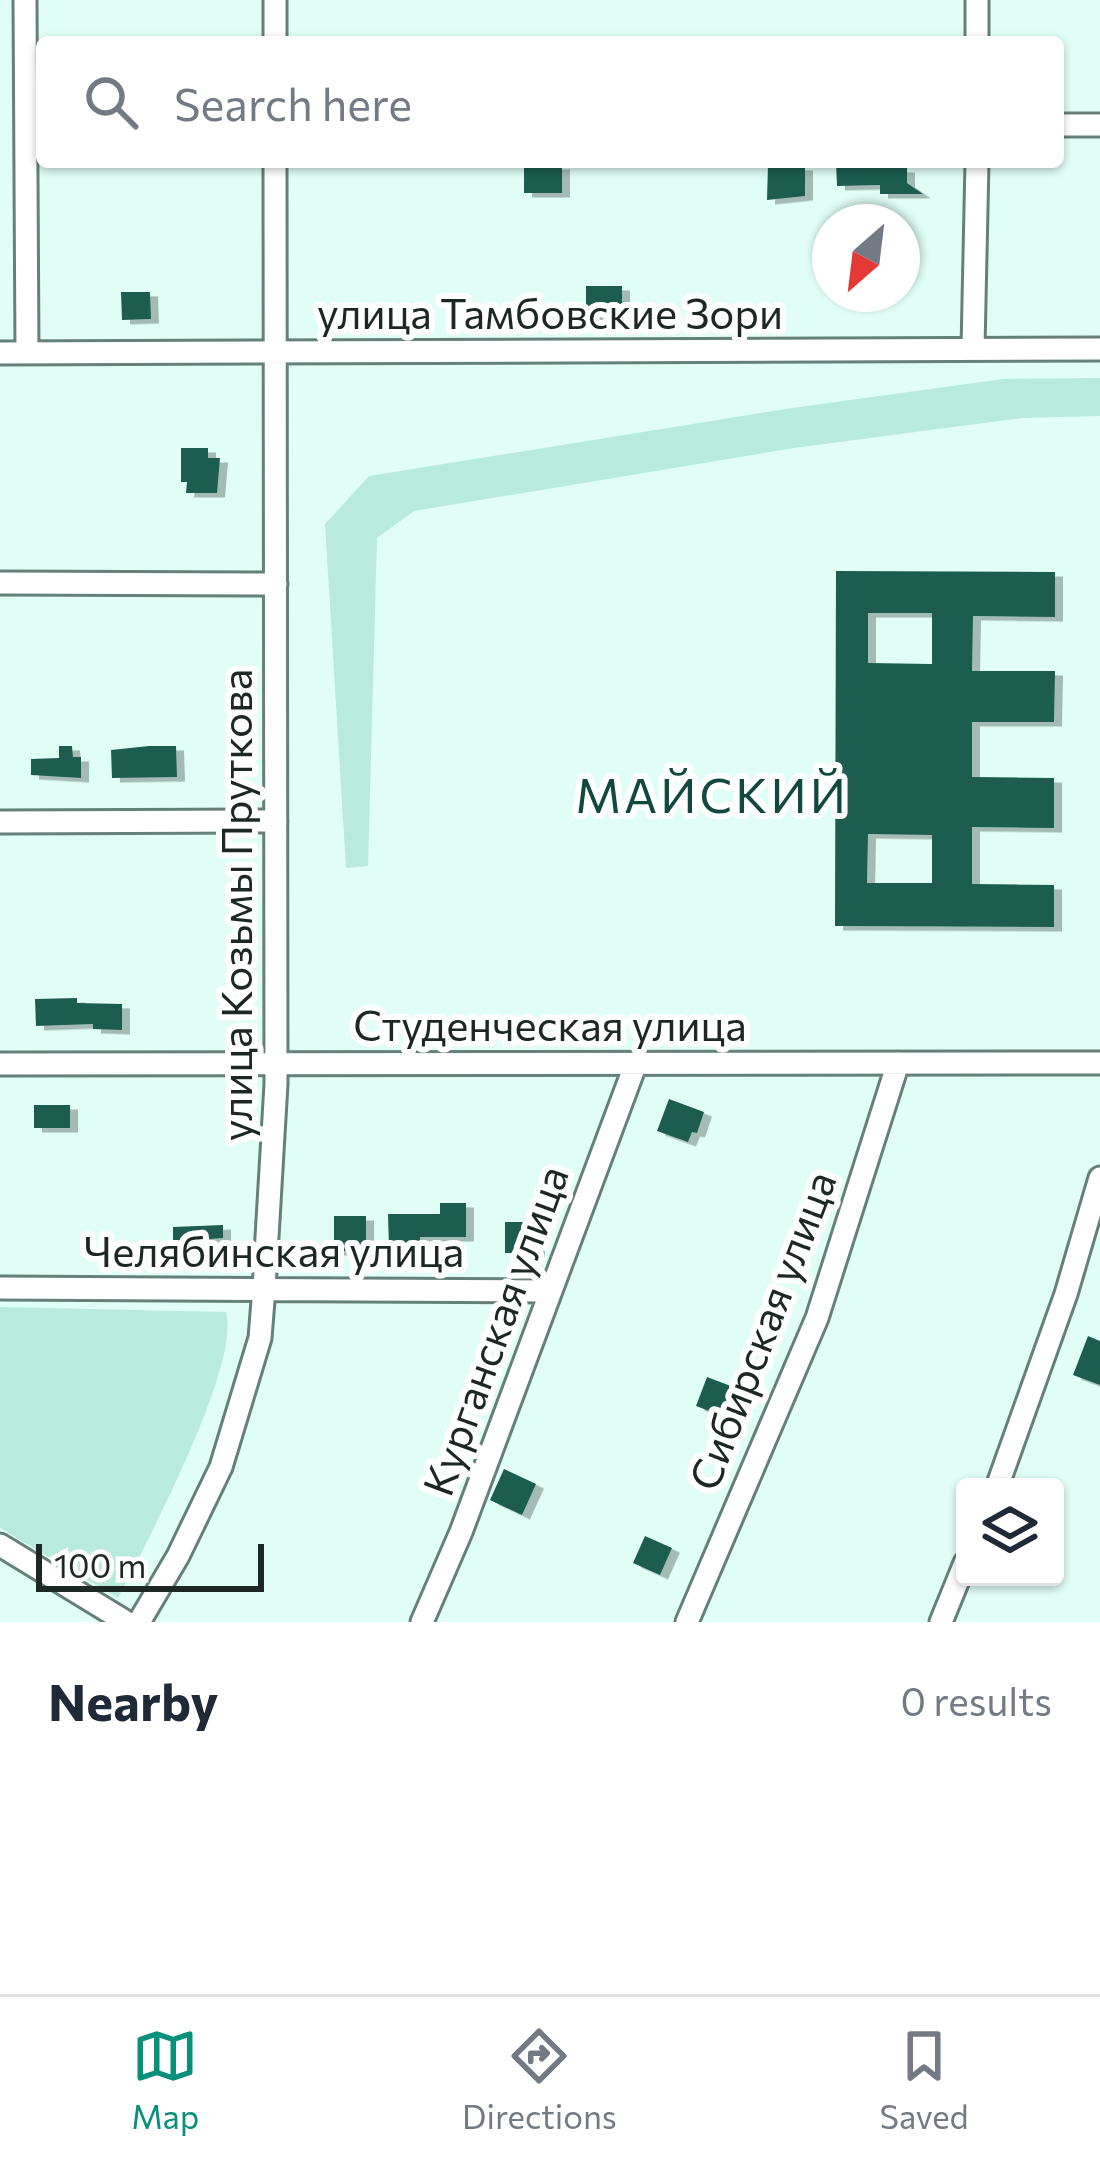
<!DOCTYPE html>
<meta charset="utf-8">
<style>
:root{--surface:#fff;--page:#f6f6f7;--text:#1f2937;--muted:#747a83;--line:#e0e1e3;--accent:#07917b}
body{margin:0;font-family:Commissioner,sans-serif;background:var(--page);color:var(--text)}
.controls{position:absolute;right:36px;bottom:36px;display:grid;overflow:hidden;border-radius:12px;box-shadow:0 3px 9px #0004}
.controls button{width:108px;height:108px;display:grid;place-items:center;padding:0;border:0;border-bottom:3px solid var(--line);background:var(--surface);color:var(--text);font:60px sans-serif}
.compass{position:absolute;left:812px;top:204px;width:108px;height:108px;border-radius:50%;background:var(--surface);box-shadow:0 3px 9px #0004;rotate:208deg}
.scale{position:absolute;left:36px;bottom:30px;width:228px;box-sizing:border-box;padding-left:12px;border:6px solid #1d2825;border-top:0;font-size:33px;line-height:42px;white-space:nowrap;color:#1d2825;-webkit-text-stroke:9px #fff;paint-order:stroke}
.list{margin:0;padding:0;list-style:none}
h2{display:flex;justify-content:space-between;align-items:center;height:156px;margin:0;padding:0 48px;font-size:51px}
h2 small{font-size:39px;font-weight:400;color:var(--muted)}
.icon{flex:none;width:66px;height:66px;fill:none;stroke:currentColor;stroke-width:2;stroke-linecap:round;stroke-linejoin:round}
.map{position:relative;flex:none;width:1100px;height:1622px;overflow:hidden}
.search{position:absolute;background:var(--surface);box-shadow:0 3px 9px #0004;left:36px;right:36px;top:36px;height:132px;display:flex;align-items:center;gap:30px;box-sizing:border-box;padding:0 42px;border-radius:12px;color:var(--muted);font-size:45px}
.sheet{height:372px;background:var(--surface)}
nav{display:flex;justify-content:space-around;align-items:center;box-sizing:border-box;height:168px;border-top:3px solid var(--line);background:var(--surface);font-size:33px;color:var(--muted)}
nav a{display:grid;justify-items:center;gap:6px}
nav .on{color:var(--accent)}
.map>svg:first-child{display:block}
</style>
<div class="map">
<svg width="1100" height="1622" viewBox="0 0 1100 1622">
<defs>
<filter id="shadow"><feDropShadow dx="8" dy="4.5" stdDeviation="0" flood-color="#0004"/></filter>
</defs>
<rect width="100%" height="100%" fill="#e0fef6"/>
<path fill="#b9ebdd" d="M1100,378V416L1022,418L794,448L414,511L377,538L368,866L346,868L325,524L369,476L792,408L1003,379Z
M0,1307L226,1312C241,1366 146,1544 118,1598L0,1528Z"/>
<path fill="#1c5d50" fill-rule="evenodd" filter="url(#shadow)" d="M836,162H859V167L907,168V183L923,194H880V185L837,186Z
M524,165H562V193H524Z
M768,165L805,166V196L767,200Z
M586,286H622V317H586Z
M121,292H150L151,319L122,320Z
M181,448H208V458H220L217,493H186L187,482H181Z
M836,571L1055,572V617L973,616L972,671H1055L1054,722H972V777L1054,778V828L972,827V884L1054,885V927L835,926ZM868,613H932V664L868,663ZM868,834L932,835V883H867Z
M59,746H72L73,757H81V778L31,775V759L59,758Z
M149,746H176L177,777L112,778L111,750Z
M77,998V1003L122,1004V1030L93,1029V1024L36,1026L35,999Z
M669,1099L704,1112L697,1133L692,1132L688,1142L657,1131Z
M34,1105H70V1128H34Z
M440,1203H466V1237H420V1248H389L388,1214H440Z
M334,1216H366V1251H334Z
M505,1222H537V1253H505Z
M223,1225V1238L195,1240V1247L173,1248V1227Z
M1088,1336L1100,1341V1385L1073,1375Z
M707,1377L736,1388L725,1417L696,1406Z
M504,1469L536,1484L522,1515L490,1500Z
M645,1536L672,1548L660,1575L633,1563Z"/>
<g fill="none" stroke-linecap="round" stroke-linejoin="round">
<g stroke="#658078" stroke-width="27">
<path id="minor" d="M25,0L27,353
M275,0V42
M977,0V42
M1058,125H1100
M973,348L977,162
M0,353L1100,349
M0,583L276,584
M0,822L276,821
M0,1064L1100,1063
M0,1288L548,1291
M997,1487L1066,1294L1100,1178
M0,1545L126,1622
M139,1622L178,1556L221,1467L260,1338L264,1288L276,1084L275,162
M422,1622L461,1532L636,1063
M687,1622L817,1318L898,1063
M941,1622L965,1563"/>
</g>
<use href="#minor" stroke="#fff" stroke-width="21"/>
</g>
<g text-anchor="middle" dominant-baseline="central" stroke-width="12" stroke-linejoin="round" paint-order="stroke">
<g font-size="42" fill="#1d2825" stroke="#fff">
<text x="550" y="312">улица Тамбовские Зори</text>
<text transform="translate(235 905) rotate(-90)">улица Козьмы Пруткова</text>
<text x="550" y="1024">Студенческая улица</text>
<text x="274" y="1250">Челябинская улица</text>
<text transform="translate(494 1330) rotate(-70)">Курганская улица</text>
<text transform="translate(761 1330) rotate(-69)">Сибирская улица</text>
</g>
<g font-size="48" letter-spacing="3" fill="#11493e" stroke="#fff">
<text x="712" y="793">МАЙСКИЙ</text>
</g>
</g>
</svg>
<div class="controls">
<button><svg class="icon" aria-label="layers" viewBox="0 0 24 24"><path d="M12 4l9 5-9 5-9-5zM3 14l9 5 9-5"/></svg></button>
</div>
<svg class="compass" viewBox="-18 -18 36 36"><path d="M0-13l5 13h-10z" fill="#e53935"/><path d="M0 13l5-13h-10z" fill="#747a83"/></svg>
<div class="scale">100 m</div>
<div class="search"><svg class="icon" aria-label="search" viewBox="0 0 24 24"><circle cx="10" cy="10" r="6"/><path d="M15 15l6 6"/></svg>Search here</div>
</div>
<section class="sheet">
<h2>Nearby<small>0 results</small></h2>
<ul class="list">
</ul>
</section>
<nav>
<a class="on"><svg class="icon" aria-label="map" viewBox="0 0 24 24"><path d="M3 6l6-2 6 2 6-2v14l-6 2-6-2-6 2zM9 4v14M15 6v14"/></svg>Map</a>
<a><svg class="icon" aria-label="directions" viewBox="0 0 24 24"><path d="M12 3l9 9-9 9-9-9zM9 14v-3h6M13 9l2 2-2 2"/></svg>Directions</a>
<a><svg class="icon" aria-label="saved" viewBox="0 0 24 24"><path d="M7 4h10v16l-5-4-5 4z"/></svg>Saved</a>
</nav>
